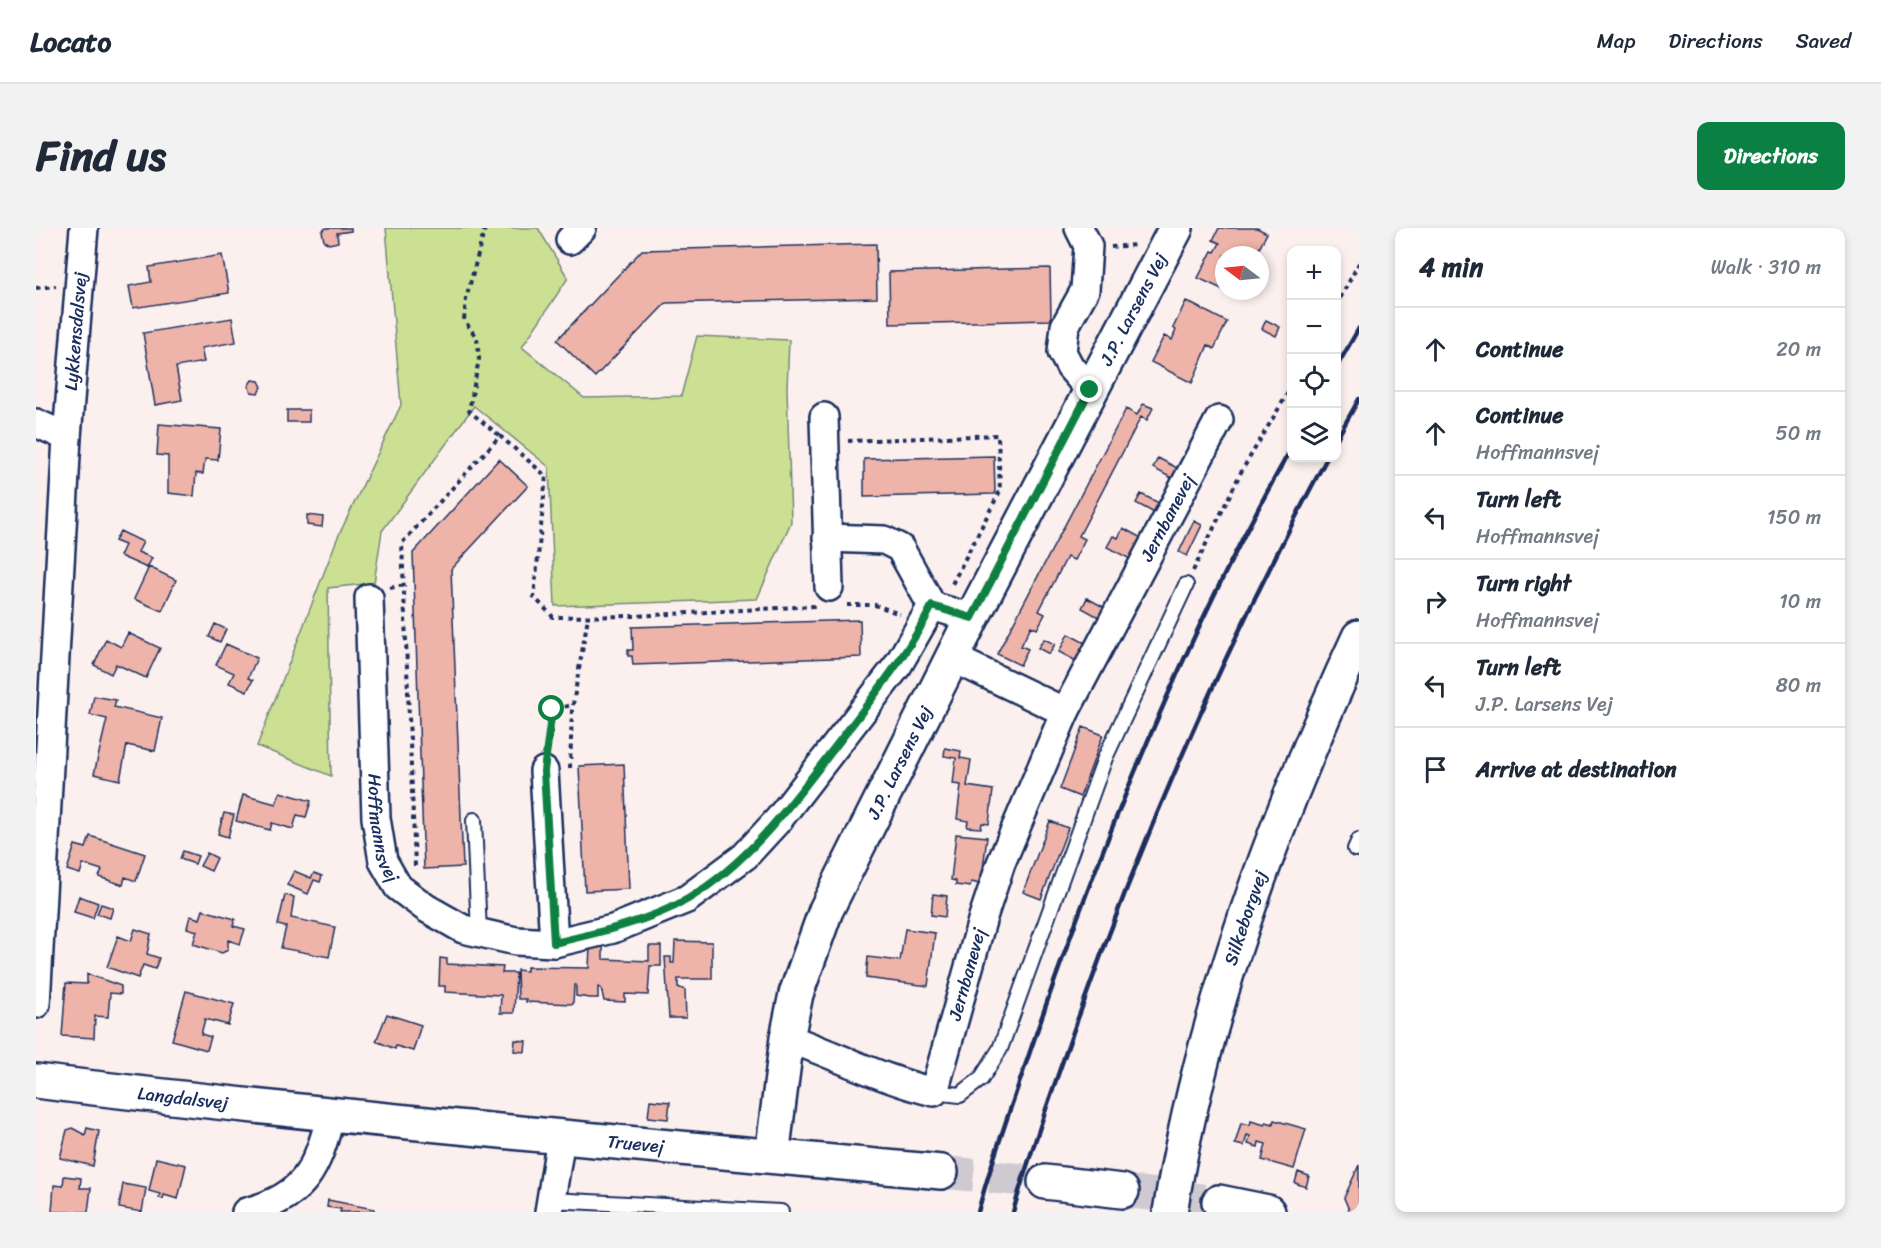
<!DOCTYPE html>
<meta charset="utf-8">
<style>
:root{--surface:#fff;--page:#f2f2f3;--text:#1f2937;--muted:#747a83;--line:#e0e1e3;--accent:#0b8043}
body{margin:0;font-family:Sriracha,sans-serif;background:var(--page);color:var(--text)}
.controls{position:absolute;right:18px;top:18px;display:grid;overflow:hidden;border-radius:12px;box-shadow:0 3px 9px #0003}
.controls button{width:54px;height:54px;display:grid;place-items:center;padding:0;border:0;border-bottom:2px solid var(--line);background:var(--surface);color:var(--text);font:30px sans-serif}
.compass{position:absolute;left:1179px;top:18px;width:54px;height:54px;border-radius:50%;background:var(--surface);box-shadow:0 3px 9px #0003;rotate:286deg}
.stop{position:absolute;width:18px;height:18px;margin:-14px;border:4px solid #0b8043;border-radius:50%;background:#fff}
.stop.end{background:#0b8043;border-color:#fff;box-shadow:0 2px 6px #0008}
.list{margin:0;padding:0;list-style:none}
h2{display:flex;justify-content:space-between;align-items:center;height:78px;margin:0;padding:0 24px;font-size:26px}
h2 small{font-size:20px;font-weight:400;color:var(--muted)}
.list li{display:grid;grid-template-columns:39px 1fr auto;gap:18px;align-items:center;box-sizing:border-box;height:84px;padding:0 24px;border-top:2px solid var(--line)}
.list b{display:block;font-size:22px;white-space:nowrap}
.list p{margin:0;font-size:20px;white-space:nowrap;color:var(--muted)}
.list em{font-size:20px;font-style:normal;color:var(--muted)}
.icon{flex:none;width:33px;height:33px;fill:none;stroke:currentColor;stroke-width:2;stroke-linecap:round;stroke-linejoin:round}
.map{position:relative;flex:none;width:1323px;height:984px;overflow:hidden;border-radius:12px}
header{display:flex;align-items:center;gap:36px;box-sizing:border-box;height:84px;padding:0 30px;background:var(--surface);border-bottom:2px solid var(--line)}
header strong{font-size:28px}
nav{display:flex;gap:33px;margin-inline-start:auto;font-size:21px}
.intro{display:flex;align-items:center;justify-content:space-between;box-sizing:border-box;height:144px;padding:0 36px}
h1{margin:0;font-size:42px}
.button{padding:15px 27px;border-radius:12px;background:var(--accent);color:#fff;font-size:21px;font-weight:700}
main{display:flex;gap:36px;padding:0 36px}
aside{flex:1;background:var(--surface);border-radius:12px;box-shadow:0 3px 9px #0003}
.map>svg:first-child{display:block}
</style>
<header>
<strong>Locato</strong>
<nav><a>Map</a><a>Directions</a><a>Saved</a></nav>
</header>
<div class="intro"><h1>Find us</h1><a class="button">Directions</a></div>
<main>
<div class="map">
<svg width="1323" height="984" viewBox="0 0 1323 984">
<rect width="100%" height="100%" fill="#fcf0ee"/>
<filter id="ink" filterUnits="userSpaceOnUse"><feTurbulence type="fractalNoise" baseFrequency=".0167" numOctaves="2"/><feDisplacementMap in="SourceGraphic" scale="12" xChannelSelector="R" yChannelSelector="G"/><feConvolveMatrix kernelMatrix="1 2 1 2 8 2 1 2 1" color-interpolation-filters="sRGB"/></filter>
<g filter="url(#ink)">
<path fill="#cce094" stroke="#748879" stroke-width="1.5" d="M350,0H502L532,50L486,119L548,170L645,168L661,108L753,112L751,160L755,294L721,371L519,378L513,239L438,178L346,303L338,355L292,360L295,548L221,518L301,311L365,177Z"/>
<path fill="#eeb4a9" stroke="#1b2f5e" stroke-width="1.5" d="M290,0H315V3L301,5L302,14L293,16L288,13L286,3Z
M1183,0H1221L1231,5L1220,27H1188V62L1162,50L1176,23L1179,24L1184,15L1177,12Z
M840,16L841,70L630,75L559,149L521,112L606,22Z
M186,27L193,65L97,80L93,58L115,54L113,39Z
M1014,40L1015,92L854,96L853,44Z
M1150,73L1191,94L1178,121L1172,117L1156,155L1115,134L1128,108L1136,112L1140,102L1137,100Z
M196,90L200,114L165,120L168,134L140,139L146,172L119,177L107,105Z
M1230,92L1244,99L1240,108L1226,101Z
M216,152L223,153L226,159L222,165L215,164L212,158Z
M1107,176L1117,180L1111,192L1105,189L1043,308L1049,311L1038,332L1031,329L1003,383L1009,386L1001,401L995,398L985,418L992,421L984,437L961,426L1090,181L1101,187Z
M251,182H273V194H251Z
M123,196L185,201L182,232L169,231L167,246L160,245L158,268L132,265V228L121,227Z
M958,228L959,266L828,269V231Z
M1122,230L1145,242L1139,252L1117,240Z
M463,231L492,258L415,341L427,639L388,641L377,325Z
M1105,266L1127,277L1122,287L1100,275Z
M271,287L287,289L286,299L271,297Z
M1158,293L1166,297L1151,328L1143,324Z
M1087,300L1109,312L1098,333L1071,319L1077,308L1082,310Z
M84,303L107,314L102,324L116,330L111,340L84,328L89,317L79,313Z
M113,339L140,352L126,383L98,371Z
M1051,370L1073,382L1068,392L1046,380Z
M824,392L825,429L597,437L596,428H592V422H597L596,399Z
M179,396L190,401L184,414L173,409Z
M92,405L124,420L110,450L80,436L75,446L58,437L70,411L85,419Z
M1032,406L1053,417L1044,435L1023,424Z
M1008,411L1019,416L1013,426L1002,420Z
M190,416L221,430L212,450L217,452L211,463L193,455L198,445L180,437Z
M58,468L80,472L78,479L126,490L119,523L91,517L84,552L58,546L71,491L54,487Z
M1047,499L1067,507L1044,569L1024,561Z
M909,520L925,523L924,530L935,532L931,558L957,562L953,596L946,595L945,600L931,599L932,593L921,591L925,557L917,556L920,530L908,528Z
M588,536L593,661L549,663L543,538Z
M244,564L275,573L270,589L261,587L257,601L236,595L234,602L200,593L207,567L240,576Z
M188,585L198,587L192,609L182,606Z
M1014,593L1032,600L1005,671L987,664Z
M920,606L951,609L945,656L935,654L934,659L920,657V653L915,652Z
M54,608L109,626L100,653L89,649L87,657L63,649L66,642L47,636L44,646L31,642L39,617L50,620Z
M147,623L162,628L159,636L144,631Z
M171,625L181,630L175,643L164,638Z
M258,643L275,650L278,645L286,648L284,654L278,652L272,666L251,657Z
M897,666L911,668L909,689L895,687Z
M249,667L258,669L255,690L299,699L293,729L245,720L250,699L242,697Z
M43,668L62,675L57,690L38,684Z
M65,676L77,680L74,690L61,686Z
M167,682L199,691L197,698L209,701L204,716L192,712V722L186,725L157,716L161,703L151,700L154,688L164,691Z
M99,701L115,706L111,726L123,730L119,741L107,737L102,750L71,739L82,708L95,713Z
M869,701L899,705L892,758L830,750L832,729L864,733Z
M639,713L676,714V751H642V759L649,762L650,790H633L629,729H635V735H638Z
M567,716V731L613,733V718H625V738H614L612,767L589,766V774L568,773L565,760L562,759V770H554L540,768V757H538L537,776L490,774V771H482L481,742L491,743V739L553,740L554,718Z
M404,730L411,731V736L467,739L466,745H480L478,785H464L465,767L409,764V758H403Z
M51,746L85,758V766L74,765L72,789L59,788L58,810L26,808L30,755L51,756Z
M150,763L198,776L192,797L169,791L165,806L175,809L171,822L136,812Z
M351,786L385,797L377,823L360,818L359,821L340,813Z
M479,812L490,813L489,824L478,823Z
M614,872L634,874L632,891L612,889Z
M1238,892L1270,901L1258,941L1226,932L1230,916L1223,914L1222,919L1212,916L1214,908L1211,907L1208,918L1199,916L1205,895L1214,897L1215,893L1229,897L1230,894L1237,896Z
M36,900L49,907L51,900L63,903L57,938L24,930L31,902Z
M120,930L150,937L142,971L128,967L127,971L123,970L124,966L113,963Z
M1323,937V984H1314L1308,970Z
M1262,944L1273,948L1270,959L1259,955Z
M28,948L45,950L44,960H55L52,984H16L18,957L27,958Z
M87,956L110,960L106,984L83,980Z
M292,972L338,981V984H304L305,981L291,979Z"/>
<g fill="none" stroke-linecap="round" stroke-linejoin="round">
<path stroke="#cfc9d1" stroke-width="33" stroke-dasharray="33 16" stroke-linecap="butt" d="M905,944L1009,954
M1086,963L1183,974"/>
<g stroke="#1b2f5e" stroke-width="18">
<path id="lane" d="M438,592L443,705
M1319,621L1323,612
M898,864L924,867L945,851L964,821L1069,530L1150,357
M515,972L745,984"/>
</g>
<g stroke="#1b2f5e" stroke-width="32">
<g id="street">
<path d="M1043,0L1052,18L1049,62L1029,98L1026,124L1034,139L1054,162"/>
<path d="M534,12L546,0"/>
<path d="M788,189L793,359"/>
<path d="M0,195L31,209"/>
<path d="M791,310L848,312L864,320L896,378L936,390"/>
<path id="s1" d="M333,370L340,590L347,633L362,659L390,680L427,701L480,713L518,715L577,701L651,671L709,628L743,591L862,437L896,378"/>
<path id="s2" d="M917,430L1029,484L1183,192"/>
<path d="M508,543L518,715"/>
<path id="s3" d="M0,776L31,209L48,0"/>
<path id="s4" d="M751,810C800,827 847,852 898,864L947,689L965,635L1029,484"/>
<path d="M210,984C269,969 281,941 295,886"/>
<path d="M513,984L525,910"/>
</g>
</g>
<g stroke="#1b2f5e" stroke-width="38">
<g id="secondary">
<path id="s5" d="M0,853C301,890 603,916 905,944"/>
<path id="s6" d="M736,928L751,810L760,766L790,682L936,390L1140,0"/>
<path d="M1009,954L1086,963"/>
<path d="M1183,974L1232,984"/>
<path id="s7" d="M1134,984C1167,783 1238,593 1323,409"/>
</g>
</g>
<path stroke="#1b2f5e" stroke-width="4" stroke-dasharray="4.5 4.5" stroke-linecap="butt" d="M449,0L430,71L428,92L441,110L443,131L433,183L464,208
M1075,19L1100,17
M0,60L20,58
M1300,78L1323,35
M812,213L962,207L964,263L915,358
M1157,343L1205,244L1256,158
M354,360L368,357
M811,377H839L864,386
M512,522L516,481L537,477
M534,540L536,482L552,389
M379,638L366,315L464,208L510,248L498,369L517,389L599,388L779,378"/>
<use href="#lane" stroke="#fff" stroke-width="14"/>
<use href="#street" stroke="#fff" stroke-width="27"/>
<use href="#secondary" stroke="#fff" stroke-width="33"/>
<path stroke="#1b2f5e" stroke-width="4.5" d="M1300,140L1323,100
M1300,212L1323,171
M942,984C958,923 981,863 1001,803C1069,605 1152,402 1256,219
M977,984C994,924 1015,866 1036,807C1106,608 1191,415 1291,230"/>
</g>
</g>
<g fill="none" stroke-linecap="round" stroke-linejoin="round" filter="url(#ink)">
<path stroke="#0b8043" stroke-width="8" d="M516,481L508,543L518,715C561,705 614,693 652,671C717,632 760,569 806,510C838,467 872,426 896,378L936,390L1054,162"/>
</g>
<g text-anchor="middle" dominant-baseline="central" stroke-width="5" stroke-linejoin="round" paint-order="stroke">
<g font-size="18" fill="#1b2f5e" stroke="#fff">
<text stroke="none"><textPath href="#s6" startOffset="928">J.P. Larsens Vej</textPath></text>
<text stroke="none"><textPath href="#s3" startOffset="674">Lykkensdalsvej</textPath></text>
<text stroke="none"><textPath href="#s2" startOffset="344">Jernbanevej</textPath></text>
<text stroke="none"><textPath href="#s6" startOffset="418">J.P. Larsens Vej</textPath></text>
<text stroke="none"><textPath href="#s1" startOffset="231">Hoffmannsvej</textPath></text>
<text stroke="none"><textPath href="#s7" startOffset="304">Silkeborgvej</textPath></text>
<text stroke="none"><textPath href="#s4" startOffset="279">Jernbanevej</textPath></text>
<text stroke="none"><textPath href="#s5" startOffset="148">Langdalsvej</textPath></text>
<text stroke="none"><textPath href="#s5" startOffset="603">Truevej</textPath></text>
</g>
</g>
</svg>
<div class="controls">
<button>+</button>
<button>−</button>
<button><svg class="icon" aria-label="locate" viewBox="0 0 24 24"><circle cx="12" cy="12" r="6"/><path d="M12 2v4M12 18v4M2 12h4M18 12h4"/></svg></button>
<button><svg class="icon" aria-label="layers" viewBox="0 0 24 24"><path d="M12 4l9 5-9 5-9-5zM3 14l9 5 9-5"/></svg></button>
</div>
<svg class="compass" viewBox="-18 -18 36 36"><path d="M0-13l5 13h-10z" fill="#e53935"/><path d="M0 13l5-13h-10z" fill="#747a83"/></svg>
<div class="stop" style="left:516px;top:481px"></div>
<div class="stop end" style="left:1054px;top:162px"></div>
</div>
<aside>
<h2>4 min<small>Walk · 310 m</small></h2>
<ul class="list">
<li><svg class="icon" aria-label="ahead" viewBox="0 0 24 24"><path d="M12 20V5M6 11l6-6 6 6"/></svg><div><b>Continue</b></div><em>20 m</em></li>
<li><svg class="icon" aria-label="ahead" viewBox="0 0 24 24"><path d="M12 20V5M6 11l6-6 6 6"/></svg><div><b>Continue</b><p>Hoffmannsvej</p></div><em>50 m</em></li>
<li><svg class="icon" aria-label="left" viewBox="0 0 24 24"><path d="M17 20v-9H6M10 6l-5 5 5 5"/></svg><div><b>Turn left</b><p>Hoffmannsvej</p></div><em>150 m</em></li>
<li><svg class="icon" aria-label="right" viewBox="0 0 24 24"><path d="M7 20v-9h11M14 6l5 5-5 5"/></svg><div><b>Turn right</b><p>Hoffmannsvej</p></div><em>10 m</em></li>
<li><svg class="icon" aria-label="left" viewBox="0 0 24 24"><path d="M17 20v-9H6M10 6l-5 5 5 5"/></svg><div><b>Turn left</b><p>J.P. Larsens Vej</p></div><em>80 m</em></li>
<li><svg class="icon" aria-label="arrive" viewBox="0 0 24 24"><path d="M6 21V4h12l-3 4 3 4H6"/></svg><div><b>Arrive at destination</b></div></li>
</ul>
</aside>
</main>
